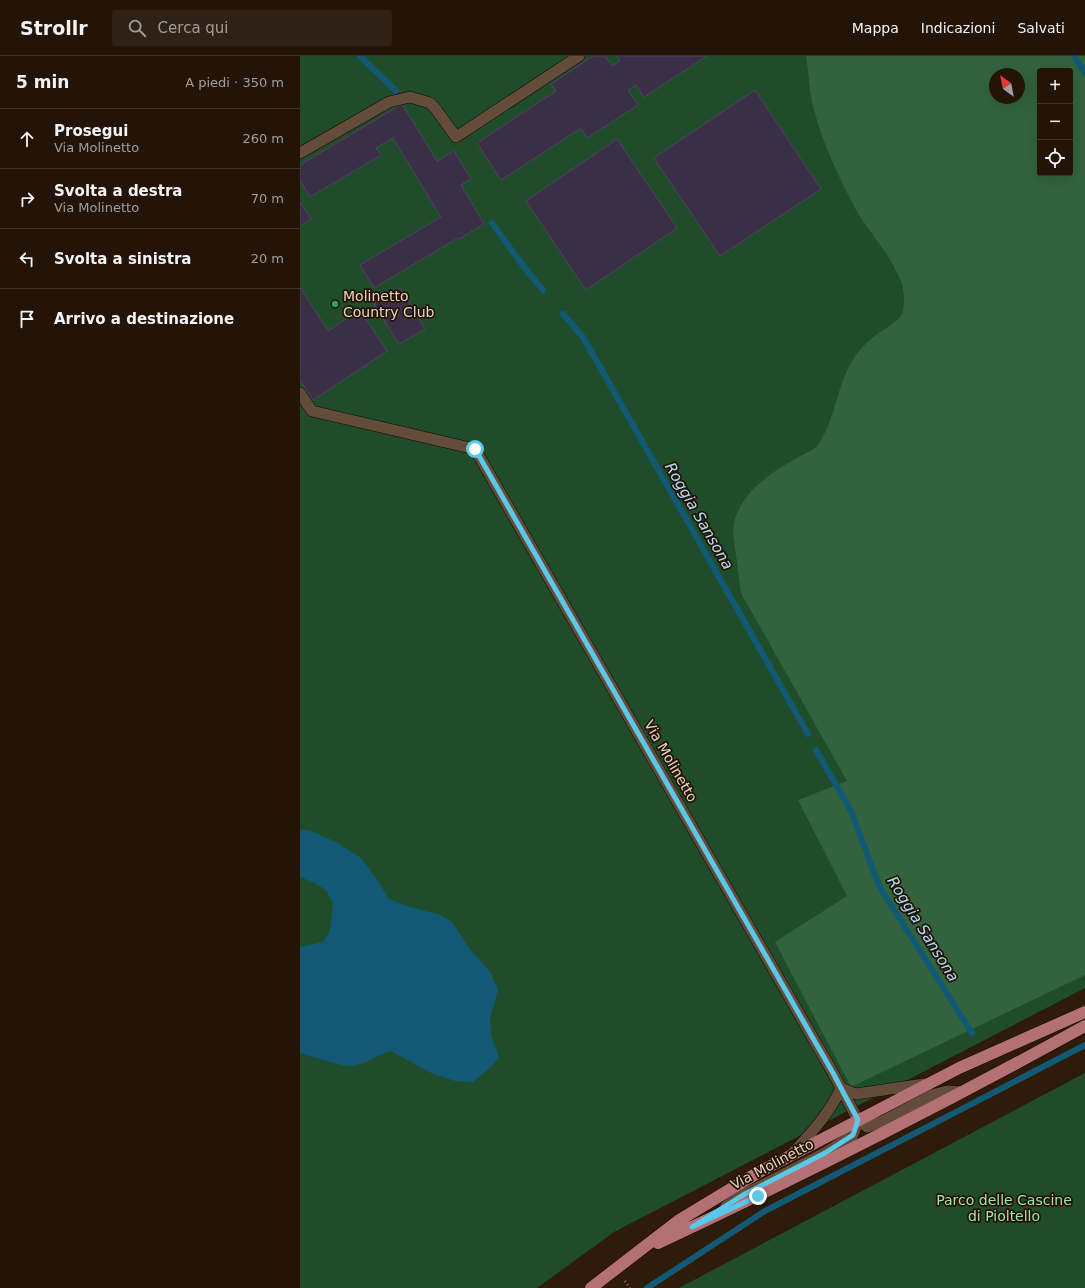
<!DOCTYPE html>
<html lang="it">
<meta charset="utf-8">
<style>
:root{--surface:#231407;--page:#2f2115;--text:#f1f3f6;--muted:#a39e9b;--line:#403328}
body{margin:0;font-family:"DejaVu Sans",sans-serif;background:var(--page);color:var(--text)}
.controls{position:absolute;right:12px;top:12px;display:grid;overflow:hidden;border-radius:4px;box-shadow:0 4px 16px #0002}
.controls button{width:36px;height:36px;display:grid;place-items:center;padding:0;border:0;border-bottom:1px solid var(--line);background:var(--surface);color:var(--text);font:20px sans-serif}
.compass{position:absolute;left:689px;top:12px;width:36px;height:36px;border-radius:50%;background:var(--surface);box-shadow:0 4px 16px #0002;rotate:328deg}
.stop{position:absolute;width:12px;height:12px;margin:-9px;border:3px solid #5bc8e7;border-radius:50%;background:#fff}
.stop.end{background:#5bc8e7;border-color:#fff;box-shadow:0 1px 4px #0008}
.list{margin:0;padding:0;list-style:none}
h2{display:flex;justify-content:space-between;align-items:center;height:52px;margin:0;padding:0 16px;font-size:17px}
h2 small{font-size:13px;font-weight:400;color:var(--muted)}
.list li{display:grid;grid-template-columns:26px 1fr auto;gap:12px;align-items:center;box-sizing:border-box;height:60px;padding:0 16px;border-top:1px solid var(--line)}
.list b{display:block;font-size:15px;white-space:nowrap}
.list p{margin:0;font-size:13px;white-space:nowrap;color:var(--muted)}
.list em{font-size:13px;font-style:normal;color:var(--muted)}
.icon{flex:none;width:22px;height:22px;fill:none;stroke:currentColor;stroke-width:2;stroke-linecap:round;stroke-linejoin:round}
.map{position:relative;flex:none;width:785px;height:1232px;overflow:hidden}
header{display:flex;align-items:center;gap:24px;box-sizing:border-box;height:56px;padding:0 20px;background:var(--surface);border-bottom:1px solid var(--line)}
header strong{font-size:19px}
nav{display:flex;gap:22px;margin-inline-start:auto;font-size:14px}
.search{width:280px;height:36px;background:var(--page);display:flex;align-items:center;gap:10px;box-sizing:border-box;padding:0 14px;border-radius:4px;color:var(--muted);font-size:15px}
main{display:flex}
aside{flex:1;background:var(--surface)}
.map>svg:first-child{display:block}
</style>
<header>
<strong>Strollr</strong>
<div class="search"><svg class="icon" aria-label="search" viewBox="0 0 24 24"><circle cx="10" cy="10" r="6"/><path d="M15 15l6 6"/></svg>Cerca qui</div>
<nav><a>Mappa</a><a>Indicazioni</a><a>Salvati</a></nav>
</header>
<main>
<aside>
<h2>5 min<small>A piedi · 350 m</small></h2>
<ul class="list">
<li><svg class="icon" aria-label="ahead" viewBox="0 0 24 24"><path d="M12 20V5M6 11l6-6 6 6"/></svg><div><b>Prosegui</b><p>Via Molinetto</p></div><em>260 m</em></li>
<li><svg class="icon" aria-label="right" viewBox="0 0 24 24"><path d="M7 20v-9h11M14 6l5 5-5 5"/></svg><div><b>Svolta a destra</b><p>Via Molinetto</p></div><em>70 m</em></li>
<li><svg class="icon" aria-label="left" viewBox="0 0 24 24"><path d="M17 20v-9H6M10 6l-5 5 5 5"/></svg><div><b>Svolta a sinistra</b></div><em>20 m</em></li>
<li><svg class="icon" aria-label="arrive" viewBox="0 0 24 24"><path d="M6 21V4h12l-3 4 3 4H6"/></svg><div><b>Arrivo a destinazione</b></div></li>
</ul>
</aside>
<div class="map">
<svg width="785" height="1232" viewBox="0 0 785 1232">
<rect width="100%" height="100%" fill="#2f1b09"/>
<path fill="#1f4d2c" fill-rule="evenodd" d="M0,0H785V932L314,1176L237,1232H0ZM740,15H770V117H740ZM695,18H719V42H695Z
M785,1017V1232H379Z"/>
<path fill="#32633e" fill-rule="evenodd" d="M506,0H785V919L551,1031L475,886L547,840L498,744L547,725L441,537L433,476C434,442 468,418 495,403C501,399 513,395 518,389C538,360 536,323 559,295C564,289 569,284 576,279C584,273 597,267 602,258C604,254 604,245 604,240C603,213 570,178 556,154C539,122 523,88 514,54C509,37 509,18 506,0ZM740,15H770V117H740ZM695,18H719V42H695Z"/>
<path fill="#125975" d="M0,774H9L36,786L61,802L76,822L89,843L107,850L140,859L152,866L169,892L190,916L198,934L190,962L191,980L199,1001L191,1011L173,1026L155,1025L131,1017L91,995C78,998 68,1007 54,1010C46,1012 10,1000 0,997V891L23,886L30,875L33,847L26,834L15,827L0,821Z"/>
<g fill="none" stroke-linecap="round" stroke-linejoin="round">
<path stroke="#125975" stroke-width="6" d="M60,0L96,35
M774,0L785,17
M192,167L224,211L243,234
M263,258L283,281L508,678
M516,694L551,755L579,830L672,977
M347,1232L465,1155L785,989"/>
</g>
<path fill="#3b2f47" stroke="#50445c" d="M293,0H305L312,10L320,5L317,0H407L344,41L336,29L328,34L338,49L287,82L281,72L201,124L177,87L256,35L251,28Z
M455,34L521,133L420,200L354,102Z
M102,48L137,105L154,95L171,123L161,129L184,168L159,183L158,182L74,232L60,209L141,161L93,82L76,92L81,99L10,141L0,124V109Z
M317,83L377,172L286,234L226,145Z
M0,146L11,163L0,170Z
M0,231L28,275L60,254L87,295L13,344L0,324Z
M100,232L125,273L99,288L74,248Z"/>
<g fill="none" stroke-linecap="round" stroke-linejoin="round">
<g stroke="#160500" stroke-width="12">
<path id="lane" d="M0,97L89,46L110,41L130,47L135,52L156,81L279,0
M0,337L12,355L175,393L533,1017L558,1064L567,1071L581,1066L632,1039L647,1035L663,1036
M541,1032L556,1038L624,1028
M493,1097C511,1077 530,1057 541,1032
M426,1150L443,1139L525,1097L553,1079L558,1064"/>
</g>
<g stroke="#160500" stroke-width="13">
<path id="primary" d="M358,1187C503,1119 645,1047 785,970
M291,1232L378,1165L459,1116L659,1012L785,956"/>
</g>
<path stroke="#8a796b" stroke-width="2.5" stroke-dasharray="1 3" stroke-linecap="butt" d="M325,1225L330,1232"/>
<use href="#lane" stroke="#644c3a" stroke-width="11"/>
<use href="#primary" stroke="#b47175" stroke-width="12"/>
</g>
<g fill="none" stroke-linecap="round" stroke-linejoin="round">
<path stroke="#5bc8e7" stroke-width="5" d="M175,393L533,1017L558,1064L553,1079L525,1097L443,1139L392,1171L458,1140"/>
</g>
<circle fill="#2e9e5b" stroke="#251102" stroke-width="1.5" cx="35" cy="248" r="4"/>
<g text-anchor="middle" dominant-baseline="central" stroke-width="3.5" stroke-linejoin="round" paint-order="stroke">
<g font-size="14" fill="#e3d5ca" stroke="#251102" text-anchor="start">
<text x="43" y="240">Molinetto<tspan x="43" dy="16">Country Club</tspan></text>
</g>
<g font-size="14" fill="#e3d5ca" stroke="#251102">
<text transform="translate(371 705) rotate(60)">Via Molinetto</text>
<text transform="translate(472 1108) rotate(-28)">Via Molinetto</text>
</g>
<g font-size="14" fill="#9ce6ac" stroke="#251102">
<text x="704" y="1144">Parco delle Cascine<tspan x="704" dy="16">di Pioltello</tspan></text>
</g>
<g font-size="15" font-style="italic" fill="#abe0fb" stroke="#251102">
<text transform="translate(399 460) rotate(60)">Roggia Sansona</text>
<text transform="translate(623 873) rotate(58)">Roggia Sansona</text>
</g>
</g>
</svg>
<div class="controls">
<button>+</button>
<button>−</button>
<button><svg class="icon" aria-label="locate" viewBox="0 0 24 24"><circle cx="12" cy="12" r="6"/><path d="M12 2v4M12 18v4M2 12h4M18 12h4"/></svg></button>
</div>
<svg class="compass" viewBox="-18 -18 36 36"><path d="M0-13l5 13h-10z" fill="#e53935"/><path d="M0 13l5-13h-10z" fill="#a39e9b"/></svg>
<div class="stop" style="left:175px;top:393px"></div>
<div class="stop end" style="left:458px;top:1140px"></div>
</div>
</main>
